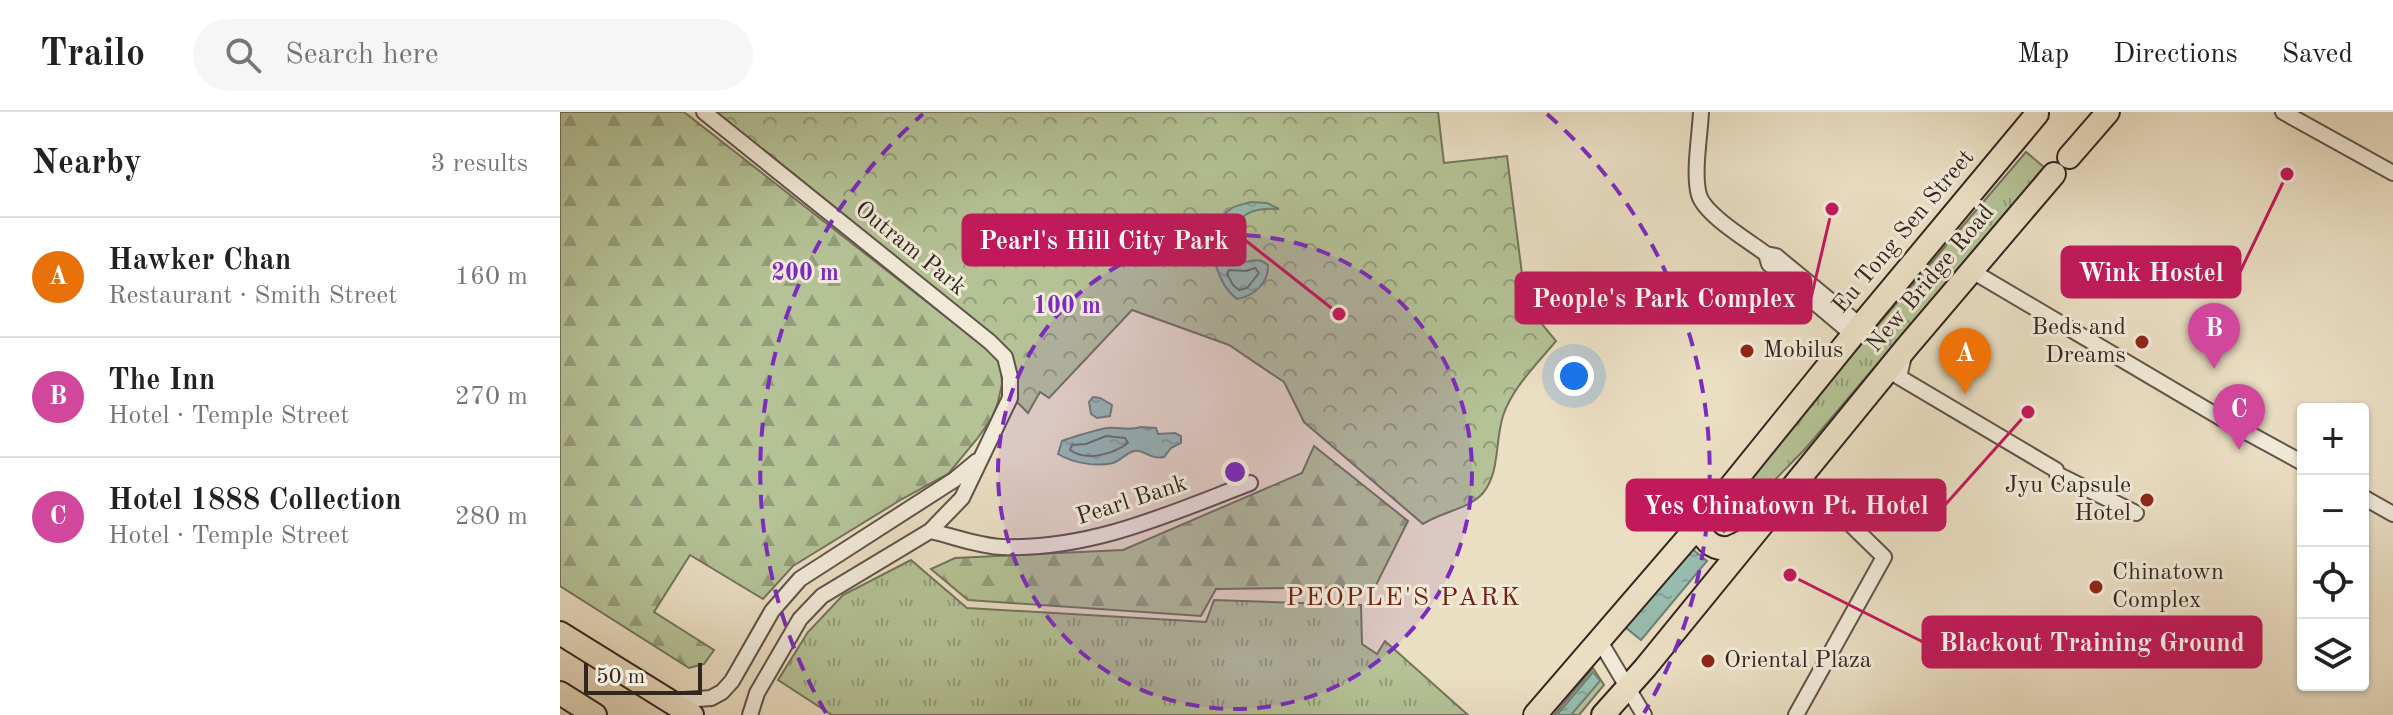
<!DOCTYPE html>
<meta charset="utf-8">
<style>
:root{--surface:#fff;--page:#f6f6f6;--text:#222;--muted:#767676;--line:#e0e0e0;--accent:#db2777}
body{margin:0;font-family:"Old Standard TT",serif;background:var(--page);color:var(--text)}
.controls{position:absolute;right:24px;bottom:24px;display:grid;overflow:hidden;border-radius:8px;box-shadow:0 2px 6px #0004}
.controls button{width:72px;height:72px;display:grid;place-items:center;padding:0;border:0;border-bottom:2px solid var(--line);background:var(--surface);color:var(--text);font:40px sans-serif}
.scale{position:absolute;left:24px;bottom:20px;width:118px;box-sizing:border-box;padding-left:8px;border:4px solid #322621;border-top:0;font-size:22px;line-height:28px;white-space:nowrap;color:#322621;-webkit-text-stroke:6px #f1ead8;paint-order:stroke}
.you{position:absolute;left:1014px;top:264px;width:28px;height:28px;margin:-20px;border:6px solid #fff;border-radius:50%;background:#1a73e8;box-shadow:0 0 0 12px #1a73e833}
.badge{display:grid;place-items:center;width:52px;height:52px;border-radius:50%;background:var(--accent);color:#fff;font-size:26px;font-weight:700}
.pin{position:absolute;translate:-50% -66px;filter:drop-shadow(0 2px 4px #0008)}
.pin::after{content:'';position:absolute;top:42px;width:28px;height:24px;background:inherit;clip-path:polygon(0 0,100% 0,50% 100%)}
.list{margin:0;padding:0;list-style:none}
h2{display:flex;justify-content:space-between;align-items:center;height:104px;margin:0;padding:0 32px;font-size:34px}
h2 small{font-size:26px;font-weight:400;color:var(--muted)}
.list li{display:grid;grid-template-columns:52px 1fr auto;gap:24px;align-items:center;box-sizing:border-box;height:120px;padding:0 32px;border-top:2px solid var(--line)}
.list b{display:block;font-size:30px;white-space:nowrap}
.list p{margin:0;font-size:26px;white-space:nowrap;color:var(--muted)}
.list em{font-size:26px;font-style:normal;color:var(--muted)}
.icon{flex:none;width:44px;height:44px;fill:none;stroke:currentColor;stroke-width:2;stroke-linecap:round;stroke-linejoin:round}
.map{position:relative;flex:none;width:1833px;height:603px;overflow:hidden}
header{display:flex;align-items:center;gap:48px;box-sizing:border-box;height:112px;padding:0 40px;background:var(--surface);border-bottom:2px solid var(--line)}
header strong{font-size:38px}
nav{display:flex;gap:44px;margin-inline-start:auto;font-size:28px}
.search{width:560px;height:72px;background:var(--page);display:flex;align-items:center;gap:20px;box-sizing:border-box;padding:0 28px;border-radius:44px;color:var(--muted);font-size:30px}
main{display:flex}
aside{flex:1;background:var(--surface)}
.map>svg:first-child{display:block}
</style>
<header>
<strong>Trailo</strong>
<div class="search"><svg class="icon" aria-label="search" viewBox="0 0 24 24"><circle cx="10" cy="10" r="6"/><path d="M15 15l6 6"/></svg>Search here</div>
<nav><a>Map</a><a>Directions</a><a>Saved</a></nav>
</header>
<main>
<aside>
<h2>Nearby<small>3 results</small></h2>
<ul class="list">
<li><span class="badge" style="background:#e8710a">A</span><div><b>Hawker Chan</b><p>Restaurant · Smith Street</p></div><em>160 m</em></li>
<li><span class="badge" style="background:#d1479c">B</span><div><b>The Inn</b><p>Hotel · Temple Street</p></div><em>270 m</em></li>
<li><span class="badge" style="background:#d1479c">C</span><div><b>Hotel 1888 Collection</b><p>Hotel · Temple Street</p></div><em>280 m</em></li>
</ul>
</aside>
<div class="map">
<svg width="1833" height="603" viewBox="0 0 1833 603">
<defs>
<pattern id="grass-tufts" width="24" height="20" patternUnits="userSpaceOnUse" patternTransform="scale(2)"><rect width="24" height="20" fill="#b4c296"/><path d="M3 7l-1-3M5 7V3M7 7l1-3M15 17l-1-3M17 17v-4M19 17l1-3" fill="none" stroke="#939d7a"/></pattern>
<pattern id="forest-firs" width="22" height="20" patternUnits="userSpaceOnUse" patternTransform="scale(2)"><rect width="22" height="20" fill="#b4c296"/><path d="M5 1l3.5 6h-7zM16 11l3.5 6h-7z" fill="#939d7a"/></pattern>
<pattern id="park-crowns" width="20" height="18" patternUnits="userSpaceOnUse" patternTransform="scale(2)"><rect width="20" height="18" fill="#b4c296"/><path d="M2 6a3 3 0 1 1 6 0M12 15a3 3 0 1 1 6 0" fill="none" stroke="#939d7a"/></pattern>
<pattern id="water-ripples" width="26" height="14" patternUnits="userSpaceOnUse" patternTransform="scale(2)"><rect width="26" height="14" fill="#98bdaf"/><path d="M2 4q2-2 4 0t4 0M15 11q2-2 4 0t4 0" fill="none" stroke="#83a296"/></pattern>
</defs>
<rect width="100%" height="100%" fill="#eadec3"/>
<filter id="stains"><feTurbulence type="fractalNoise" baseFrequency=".0025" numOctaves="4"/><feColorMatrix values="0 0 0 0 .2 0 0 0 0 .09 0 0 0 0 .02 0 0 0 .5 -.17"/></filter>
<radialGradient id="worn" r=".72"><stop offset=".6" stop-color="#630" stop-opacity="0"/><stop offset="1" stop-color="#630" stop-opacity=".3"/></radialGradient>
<path fill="url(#grass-tufts)" stroke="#73745c" stroke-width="2" d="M1466,40L1484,55L1246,336L1164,420L1151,408Z
M351,448L407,496L646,510L654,488L801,493L802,532L817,542L825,529L908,603H272L218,568L248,520L283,483Z
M1033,556L1044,573L1019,603H994Z"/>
<path fill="url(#forest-firs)" stroke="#73745c" stroke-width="2" d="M0,0H124L422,233L436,245L441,257L442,272L438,290L432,306L417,327L388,362L342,387L233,454L203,487L130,443L94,500L154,538L144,552L129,556L0,474Z
M754,334L848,409L815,475L656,477L641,504L408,488L371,457L395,446L563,438L742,361Z"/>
<path fill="url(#park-crowns)" stroke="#73745c" stroke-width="2" d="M154,0H878L884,51L947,44L964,178L977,206L996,229C977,252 952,276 943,304C935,328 940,361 923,381C909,397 881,400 863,412L744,310L724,270L669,233L572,198L489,286L480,280L468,301L456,289L457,264L451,242Z"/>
<path fill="url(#water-ripples)" stroke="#6f8176" stroke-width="2" d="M691,90L707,91L719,97C692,95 678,102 667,127L676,150C689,152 696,143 708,153C709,171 694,184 677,187C652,168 642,115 672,96C677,93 685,92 691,90Z
M533,285L540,286L552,293L550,304L537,306L531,302L529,290Z
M581,315L596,316L598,322L615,321L621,324V331L611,336L604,345C590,348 584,337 574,339C566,341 560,349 553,351C536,355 513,351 498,342L502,329C506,327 543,316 547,316C560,315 569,319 581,315Z
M1131,436L1147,449L1081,528L1065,515Z
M1033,560L1040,569L1011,603H997Z"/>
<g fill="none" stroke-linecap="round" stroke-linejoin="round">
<path stroke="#657268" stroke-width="2" d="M695,156L699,161L687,176L679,178L673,173L667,162L669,158L686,159Z
M546,324L565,326L568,331C553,342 527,350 510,338L512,333L526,332Z"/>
<g stroke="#60544a" stroke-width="18">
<path id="street" d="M144,0L430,230L445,245L450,265V286L402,386L370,419L262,484L240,507L197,581L190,603
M1141,0C1140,23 1133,62 1139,83C1145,103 1189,129 1206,142L1216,144L1301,214
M1723,0L1833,61
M1206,142L1209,152L1293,223
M1412,159L1666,309L1743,351
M1344,244L1339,265L1496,358L1497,362L1576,401
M1803,385L1833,402
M370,419C393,424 418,434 442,435C531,438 609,402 690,371
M1038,526L1084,603
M111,589L151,586L162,580L172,569L212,499L240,467L394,368L417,349
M1236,603L1324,445L1240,363"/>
</g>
<g stroke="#322621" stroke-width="26">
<path id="primary" d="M1509,45L1548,0
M1140,411C1140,426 1152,438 1168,436C1174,435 1182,430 1188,427
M0,521L132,603
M0,581L35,603
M975,603L1150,400L1293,223L1477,2
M1043,603L1085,556L1346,236L1494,62"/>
</g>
<use href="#street" stroke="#f1ead8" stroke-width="14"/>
<use href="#primary" stroke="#eadec3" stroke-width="22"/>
</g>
<circle cx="675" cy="360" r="237" fill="#7b2cbf" fill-opacity=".12"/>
<g fill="none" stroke="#7b2cbf" stroke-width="4" stroke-dasharray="14 10">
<circle cx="675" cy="360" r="237"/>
<path d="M266 601A475 475 0 0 1 363 2M987 2A475 475 0 0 1 1084 601"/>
</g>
<g fill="#8f2418" stroke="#f1ead8" stroke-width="3">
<circle cx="1582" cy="230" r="8"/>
<circle cx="1187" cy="239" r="8"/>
<circle cx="1587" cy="388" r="8"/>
<circle cx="1536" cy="475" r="8"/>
<circle cx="1148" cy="549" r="8"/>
</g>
<g text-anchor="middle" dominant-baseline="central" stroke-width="6" stroke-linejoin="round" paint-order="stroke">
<g font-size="24" fill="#322621" stroke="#f1ead8">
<text transform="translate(1344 120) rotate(-50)">Eu Tong Sen Street</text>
<text transform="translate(350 137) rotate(39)">Outram Park</text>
<text transform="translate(1371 167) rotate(-50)">New Bridge Road</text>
<text transform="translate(572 389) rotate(-18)">Pearl Bank</text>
</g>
<g font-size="24" fill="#322621" stroke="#f1ead8" text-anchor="start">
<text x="1566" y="216" text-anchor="end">Beds and<tspan x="1566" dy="28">Dreams</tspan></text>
<text x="1203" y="239">Mobilus</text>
<text x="1571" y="374" text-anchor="end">Jyu Capsule<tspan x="1571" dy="28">Hotel</tspan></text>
<text x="1552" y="461">Chinatown<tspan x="1552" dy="28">Complex</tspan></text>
<text x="1164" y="549">Oriental Plaza</text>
</g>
<g font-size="26" letter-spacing="2" fill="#7a1f14" stroke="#f1ead8">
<text x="844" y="486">PEOPLE'S PARK</text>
</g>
</g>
<circle cx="675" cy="360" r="12" fill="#7b2cbf" stroke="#f1ead8" stroke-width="4"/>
<g font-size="24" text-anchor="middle" font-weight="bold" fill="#7b2cbf" stroke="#f1ead8" stroke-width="6" stroke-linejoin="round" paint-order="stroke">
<text x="245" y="168">200 m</text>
<text x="507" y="201">100 m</text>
</g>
<path fill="none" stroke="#c2185b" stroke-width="3" d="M779 202L685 128M1727 62L1680 160M1272 97L1251 186M1468 300L1385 393M1230 463L1363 530"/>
<g fill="#c2185b" stroke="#f1ead8" stroke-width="3">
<circle cx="779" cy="202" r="8"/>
<circle cx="1727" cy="62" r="8"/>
<circle cx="1272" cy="97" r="8"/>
<circle cx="1468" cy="300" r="8"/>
<circle cx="1230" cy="463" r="8"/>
</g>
<g fill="#c2185b" stroke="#c2185b" stroke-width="3">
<rect x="403" y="103" width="282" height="50" rx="8"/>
<rect x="1502" y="135" width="178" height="50" rx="8"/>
<rect x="956" y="161" width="295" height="50" rx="8"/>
<rect x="1067" y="368" width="318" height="50" rx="8"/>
<rect x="1363" y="505" width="338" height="50" rx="8"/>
</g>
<g font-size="26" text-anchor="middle" font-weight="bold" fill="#fff">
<text x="544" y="137">Pearl's Hill City Park</text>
<text x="1591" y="169">Wink Hostel</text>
<text x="1104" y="195">People's Park Complex</text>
<text x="1226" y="402">Yes Chinatown Pt. Hotel</text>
<text x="1532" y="539">Blackout Training Ground</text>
</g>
<rect width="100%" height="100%" filter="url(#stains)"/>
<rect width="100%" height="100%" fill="url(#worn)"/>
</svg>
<div class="controls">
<button>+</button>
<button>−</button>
<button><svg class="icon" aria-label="locate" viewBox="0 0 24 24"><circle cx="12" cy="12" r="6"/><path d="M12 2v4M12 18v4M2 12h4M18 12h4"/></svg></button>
<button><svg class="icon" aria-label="layers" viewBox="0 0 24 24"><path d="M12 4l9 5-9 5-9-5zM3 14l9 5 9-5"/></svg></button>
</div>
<div class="scale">50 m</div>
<div class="you"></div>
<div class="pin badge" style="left:1405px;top:282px;background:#e8710a">A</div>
<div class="pin badge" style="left:1654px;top:257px;background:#d1479c">B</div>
<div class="pin badge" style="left:1679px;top:338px;background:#d1479c">C</div>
</div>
</main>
